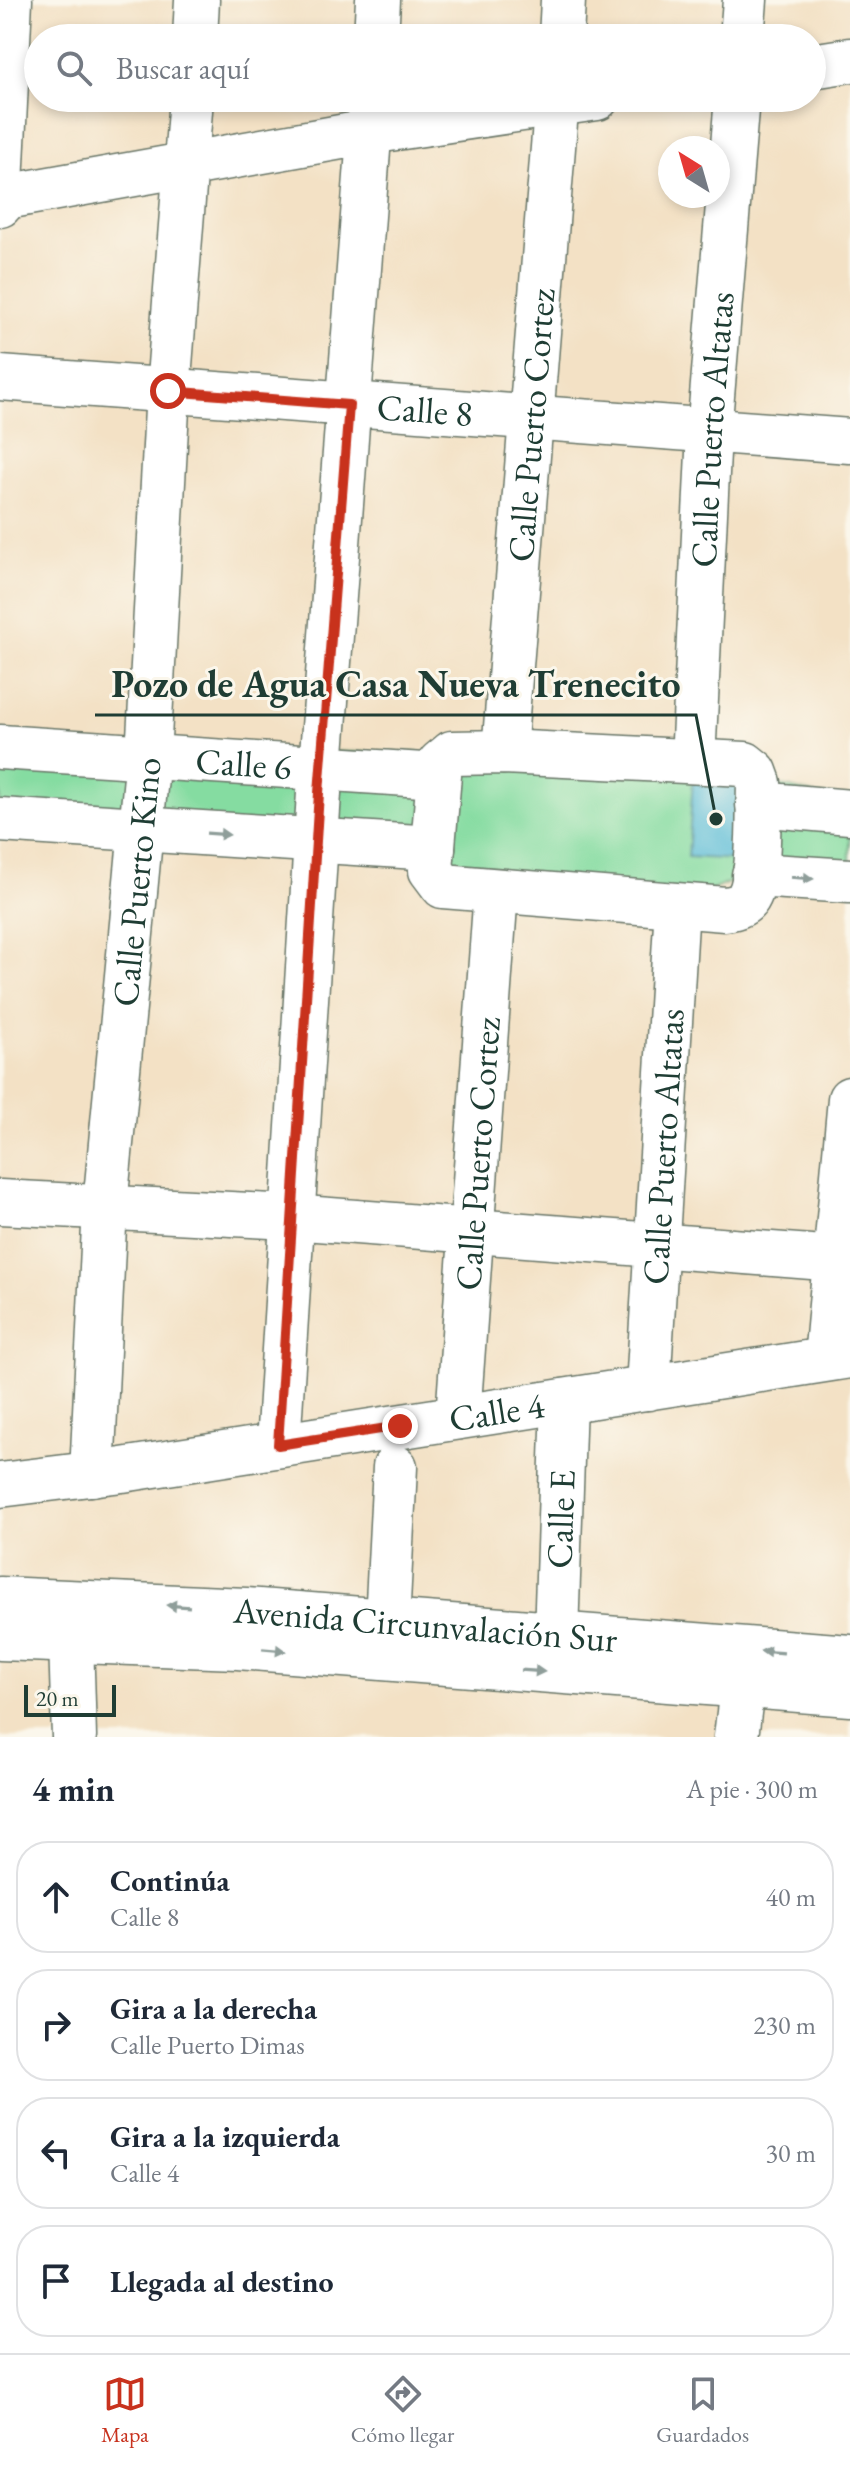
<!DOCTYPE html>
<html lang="es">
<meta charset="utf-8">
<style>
:root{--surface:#fff;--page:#f6f6f7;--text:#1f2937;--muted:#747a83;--line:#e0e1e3;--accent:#c8321e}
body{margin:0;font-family:"EB Garamond",serif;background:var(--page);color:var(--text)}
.compass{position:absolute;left:658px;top:136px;width:72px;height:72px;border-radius:50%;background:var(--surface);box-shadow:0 4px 12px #0003;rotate:323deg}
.scale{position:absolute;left:24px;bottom:20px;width:92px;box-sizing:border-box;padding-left:8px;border:4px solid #1f3d34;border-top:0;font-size:22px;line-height:28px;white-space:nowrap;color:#1f3d34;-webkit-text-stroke:6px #fbf7ec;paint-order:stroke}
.stop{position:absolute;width:24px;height:24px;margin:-18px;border:6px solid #c8321e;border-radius:50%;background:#fff}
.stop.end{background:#c8321e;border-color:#fff;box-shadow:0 2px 8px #0008}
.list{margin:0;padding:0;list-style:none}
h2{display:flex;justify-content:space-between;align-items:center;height:104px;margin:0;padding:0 32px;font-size:34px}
h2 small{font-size:26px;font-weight:400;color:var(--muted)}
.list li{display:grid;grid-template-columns:52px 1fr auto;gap:24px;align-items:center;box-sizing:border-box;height:112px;margin:0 16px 16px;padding:0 16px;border:2px solid var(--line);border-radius:32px}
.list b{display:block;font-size:30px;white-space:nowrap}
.list p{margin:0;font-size:26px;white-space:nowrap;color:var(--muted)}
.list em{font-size:26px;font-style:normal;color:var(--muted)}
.icon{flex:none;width:44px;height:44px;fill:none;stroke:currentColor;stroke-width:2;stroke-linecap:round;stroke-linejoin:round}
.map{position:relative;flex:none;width:850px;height:1737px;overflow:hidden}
.search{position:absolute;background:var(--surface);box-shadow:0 4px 12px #0003;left:24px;right:24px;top:24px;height:88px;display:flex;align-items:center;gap:20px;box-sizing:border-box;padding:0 28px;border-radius:44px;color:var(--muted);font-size:30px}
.sheet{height:616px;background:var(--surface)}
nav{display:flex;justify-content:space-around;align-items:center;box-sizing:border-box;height:112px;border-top:2px solid var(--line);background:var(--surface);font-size:22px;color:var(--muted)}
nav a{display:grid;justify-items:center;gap:4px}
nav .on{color:var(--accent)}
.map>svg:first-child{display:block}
</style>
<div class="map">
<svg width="850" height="1737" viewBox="0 0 850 1737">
<rect width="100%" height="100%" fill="#fbf7ec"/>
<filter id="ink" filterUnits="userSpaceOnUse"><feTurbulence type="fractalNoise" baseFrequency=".0125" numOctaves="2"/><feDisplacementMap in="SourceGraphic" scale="16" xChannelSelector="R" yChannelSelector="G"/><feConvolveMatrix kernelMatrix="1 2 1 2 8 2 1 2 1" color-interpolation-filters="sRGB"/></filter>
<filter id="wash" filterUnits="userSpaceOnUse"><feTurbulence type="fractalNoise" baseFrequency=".006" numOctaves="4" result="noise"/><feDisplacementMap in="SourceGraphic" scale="32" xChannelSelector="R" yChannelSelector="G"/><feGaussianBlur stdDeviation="1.8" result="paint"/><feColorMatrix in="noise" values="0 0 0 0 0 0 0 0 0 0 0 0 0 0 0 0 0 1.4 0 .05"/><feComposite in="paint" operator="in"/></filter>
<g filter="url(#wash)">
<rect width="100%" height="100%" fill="#f3e1c5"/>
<path fill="#85dca1" stroke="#528c6a" stroke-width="2" d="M0,748L442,753L697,763L850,804V874L751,873L678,905L424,889L429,849L0,818Z"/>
<path fill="#59bcd7" stroke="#3c7c86" stroke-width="2" d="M693,777L745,781L739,860L688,857Z"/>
</g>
<g filter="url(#ink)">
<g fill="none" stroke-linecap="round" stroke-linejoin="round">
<g stroke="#697667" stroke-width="47">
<g id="minor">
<path d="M195,38L197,0"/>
<path d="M376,38L378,0"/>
<path d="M561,38L563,0"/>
<path d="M742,38L745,0"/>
<path d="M812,66L850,60"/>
<path d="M0,198L369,132L597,98"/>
<path d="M0,205L10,0"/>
<path id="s1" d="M0,378L850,441"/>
<path id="s2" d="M0,747L438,776"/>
<path d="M504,752L745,764L755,772L759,783C758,809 761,877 748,898C743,906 734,908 725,909L443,886L431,870L440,763L452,753Z"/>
<path id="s3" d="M504,752L557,98"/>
<path id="s4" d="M693,761L709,432L737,98"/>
<path d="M758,804L850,812"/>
<path d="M0,820L433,848"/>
<path d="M754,875L850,881"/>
<path d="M0,1202L291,1217L850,1260"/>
<path d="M826,1359L850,1099"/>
<path id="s5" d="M648,1388L677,906"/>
<path id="s6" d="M458,1417L496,891"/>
<path d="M278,1445L319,793L372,98"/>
<path id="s7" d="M92,1474L105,1206L148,756L168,391L191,98"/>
<path id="s8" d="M0,1485L122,1470L850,1356"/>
<path id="s9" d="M0,1599L246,1610L850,1657"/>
<path d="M387,1622L395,1467"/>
<path id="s10" d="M556,1635L564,1401"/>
<path d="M0,1638L238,1647L850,1694"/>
<path d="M71,1640L74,1737"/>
<path d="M736,1737L742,1688"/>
</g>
</g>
<use href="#minor" stroke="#fff" stroke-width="44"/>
</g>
<defs><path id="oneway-solid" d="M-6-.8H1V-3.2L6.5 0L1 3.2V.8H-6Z" transform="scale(2)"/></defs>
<g fill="#8f9e9a">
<use href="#oneway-solid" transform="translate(218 834) rotate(4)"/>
<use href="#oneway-solid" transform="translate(802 878) rotate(4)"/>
<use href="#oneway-solid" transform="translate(178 1606) rotate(-176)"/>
<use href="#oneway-solid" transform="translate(274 1650) rotate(5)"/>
<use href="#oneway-solid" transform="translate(772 1652) rotate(-176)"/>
<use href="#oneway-solid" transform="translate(533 1671) rotate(4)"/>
</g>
</g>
<g fill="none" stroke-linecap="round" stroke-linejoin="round" filter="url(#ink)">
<path stroke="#c8321e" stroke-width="10" d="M168,391L349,405L319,793L278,1445L400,1426"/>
</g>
<g text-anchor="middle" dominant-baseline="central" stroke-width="6" stroke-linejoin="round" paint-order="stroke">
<g font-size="36" fill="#1f3d34" stroke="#fbf7ec">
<text stroke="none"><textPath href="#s1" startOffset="426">Calle 8</textPath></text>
<text stroke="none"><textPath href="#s3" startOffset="328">Calle Puerto Cortez</textPath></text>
<text stroke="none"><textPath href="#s4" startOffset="332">Calle Puerto Altatas</textPath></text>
<text stroke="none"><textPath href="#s2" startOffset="244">Calle 6</textPath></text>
<text stroke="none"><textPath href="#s7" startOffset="594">Calle Puerto Kino</textPath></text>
<text stroke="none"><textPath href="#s5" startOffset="242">Calle Puerto Altatas</textPath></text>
<text stroke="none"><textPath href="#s6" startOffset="264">Calle Puerto Cortez</textPath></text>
<text stroke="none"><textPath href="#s8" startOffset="502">Calle 4</textPath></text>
<text stroke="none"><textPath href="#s10" startOffset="116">Calle E</textPath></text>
<text stroke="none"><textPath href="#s9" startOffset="426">Avenida Circunvalación Sur</textPath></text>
</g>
</g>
<path fill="none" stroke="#1f3d34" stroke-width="3" d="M716 819L696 715H95"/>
<circle fill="#1f3d34" stroke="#fbf7ec" stroke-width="3" cx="716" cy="819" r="8"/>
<g font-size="38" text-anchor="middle" font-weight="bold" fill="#1f3d34" stroke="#fbf7ec" stroke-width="6" stroke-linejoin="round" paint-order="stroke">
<text x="396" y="697">Pozo de Agua Casa Nueva Trenecito</text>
</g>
</svg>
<svg class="compass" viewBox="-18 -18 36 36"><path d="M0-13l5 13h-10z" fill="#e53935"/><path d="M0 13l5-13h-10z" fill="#747a83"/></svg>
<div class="scale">20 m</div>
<div class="stop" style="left:168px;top:391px"></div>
<div class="stop end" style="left:400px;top:1426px"></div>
<div class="search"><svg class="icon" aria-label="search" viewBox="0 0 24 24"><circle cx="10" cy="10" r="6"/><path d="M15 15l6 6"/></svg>Buscar aquí</div>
</div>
<section class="sheet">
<h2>4 min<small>A pie · 300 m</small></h2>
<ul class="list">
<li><svg class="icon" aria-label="ahead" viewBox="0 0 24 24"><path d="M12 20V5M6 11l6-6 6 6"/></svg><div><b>Continúa</b><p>Calle 8</p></div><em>40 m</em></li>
<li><svg class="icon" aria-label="right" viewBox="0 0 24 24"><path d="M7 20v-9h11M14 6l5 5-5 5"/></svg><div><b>Gira a la derecha</b><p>Calle Puerto Dimas</p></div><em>230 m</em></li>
<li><svg class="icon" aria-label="left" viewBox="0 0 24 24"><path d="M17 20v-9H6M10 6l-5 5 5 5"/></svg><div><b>Gira a la izquierda</b><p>Calle 4</p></div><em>30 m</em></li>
<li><svg class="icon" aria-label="arrive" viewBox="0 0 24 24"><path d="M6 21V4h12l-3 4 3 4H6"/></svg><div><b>Llegada al destino</b></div></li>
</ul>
</section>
<nav>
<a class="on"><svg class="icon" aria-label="map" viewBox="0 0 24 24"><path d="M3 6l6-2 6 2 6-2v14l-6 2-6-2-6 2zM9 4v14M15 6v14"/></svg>Mapa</a>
<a><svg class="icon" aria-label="directions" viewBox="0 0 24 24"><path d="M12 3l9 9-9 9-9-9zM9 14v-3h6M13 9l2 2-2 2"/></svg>Cómo llegar</a>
<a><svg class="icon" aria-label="saved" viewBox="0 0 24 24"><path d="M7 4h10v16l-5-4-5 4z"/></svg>Guardados</a>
</nav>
